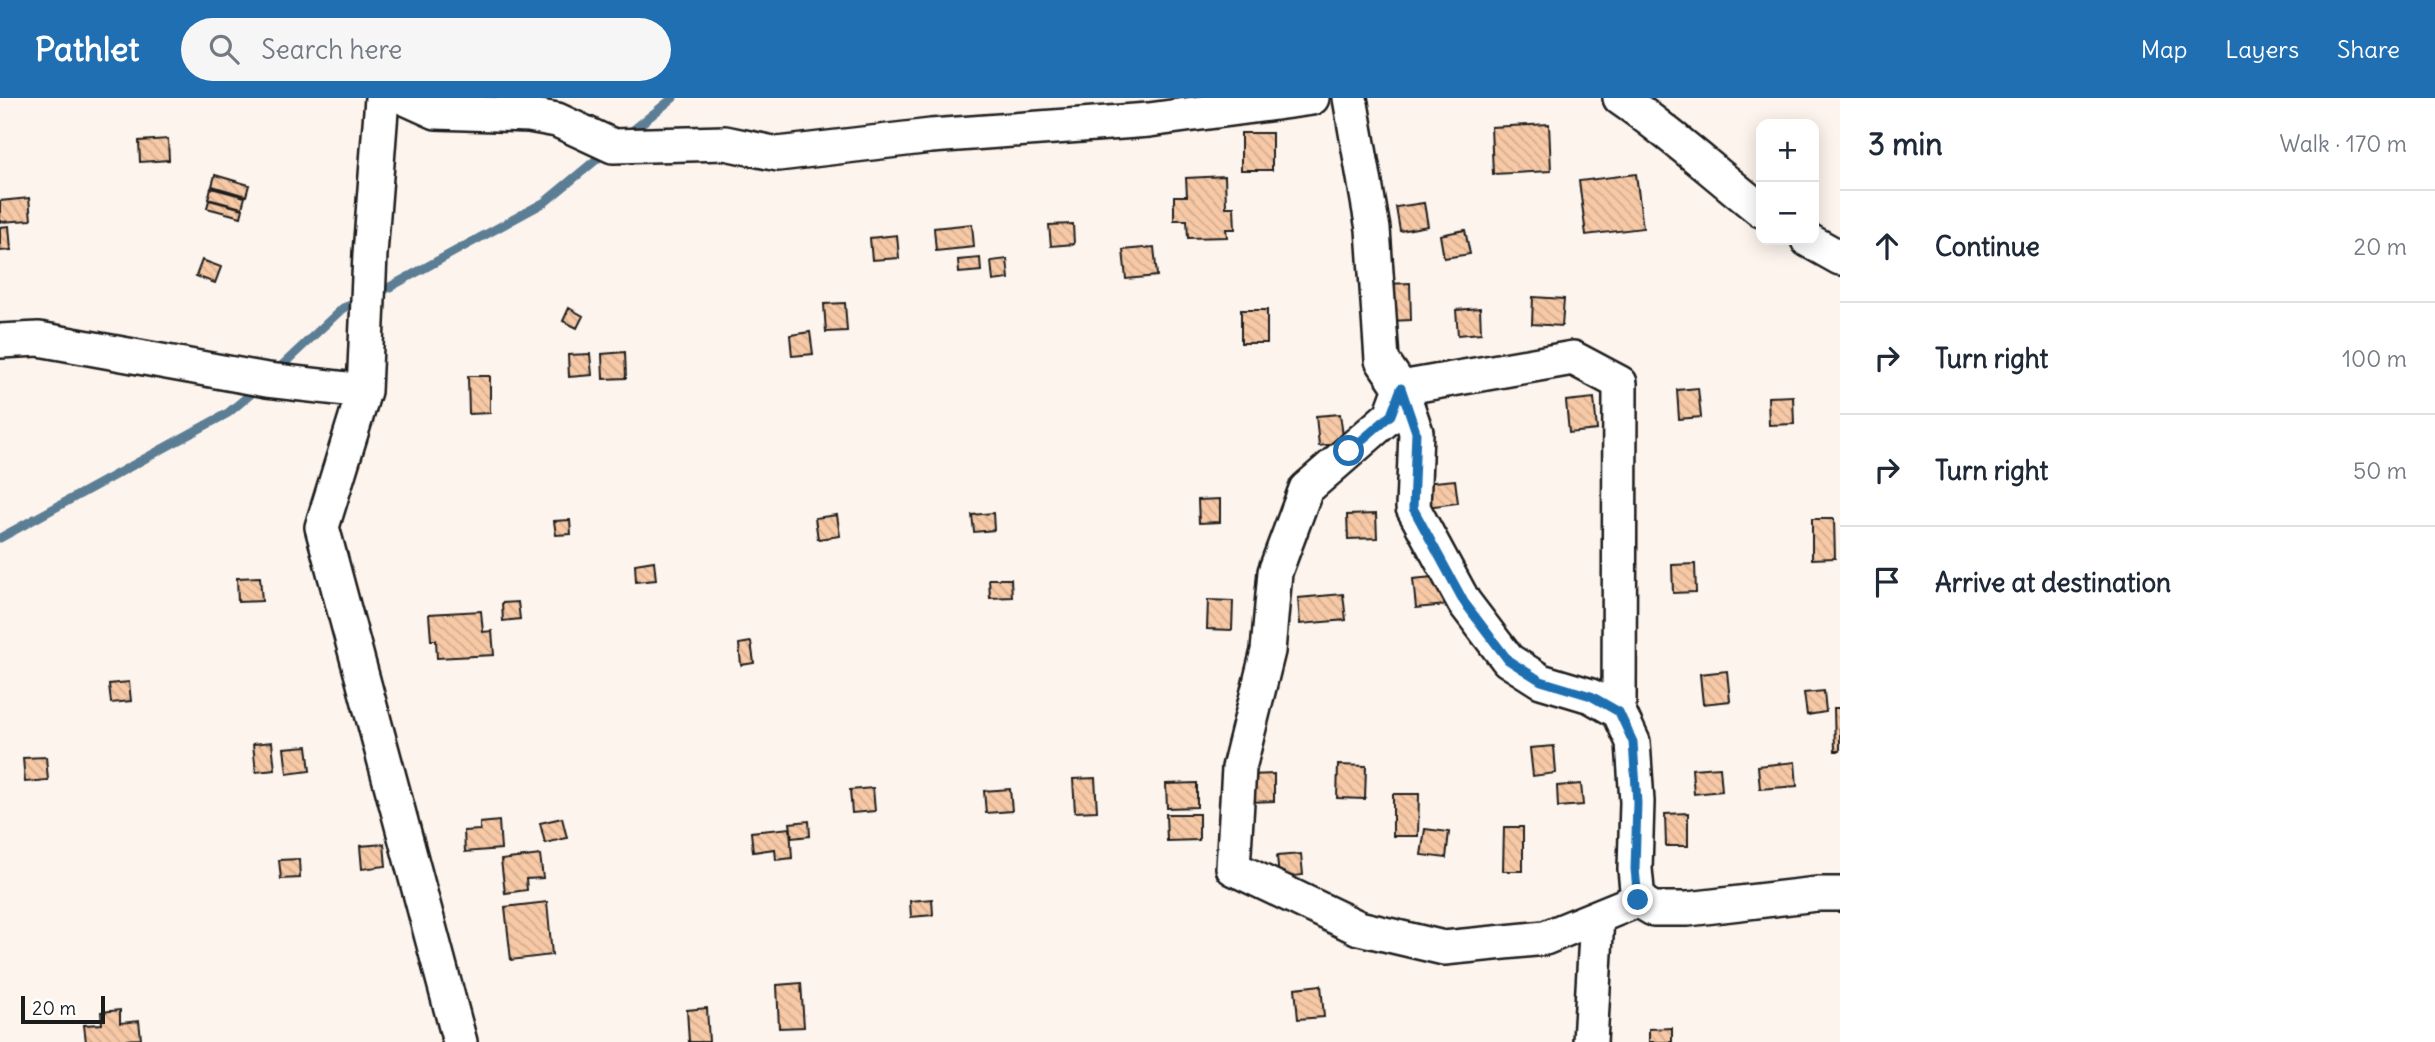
<!DOCTYPE html>
<meta charset="utf-8">
<style>
:root{--surface:#fff;--page:#f6f6f7;--text:#1f2937;--muted:#747a83;--line:#e0e1e3;--accent:#1f6fb2}
body{margin:0;font-family:Delius,sans-serif;background:var(--page);color:var(--text)}
.controls{position:absolute;right:21px;top:21px;display:grid;overflow:hidden;border-radius:14px;box-shadow:0 4px 18px #0003}
.controls button{width:63px;height:63px;display:grid;place-items:center;padding:0;border:0;border-bottom:2px solid var(--line);background:var(--surface);color:var(--text);font:35px sans-serif}
.scale{position:absolute;left:21px;bottom:18px;width:84px;box-sizing:border-box;padding-left:7px;border:4px solid #1c1c1c;border-top:0;font-size:19px;line-height:24px;white-space:nowrap;color:#1c1c1c;-webkit-text-stroke:5px #fff;paint-order:stroke}
.stop{position:absolute;width:21px;height:21px;margin:-16px;border:5px solid #1f6fb2;border-radius:50%;background:#fff}
.stop.end{background:#1f6fb2;border-color:#fff;box-shadow:0 2px 7px #0008}
.list{margin:0;padding:0;list-style:none}
h2{display:flex;justify-content:space-between;align-items:center;height:91px;margin:0;padding:0 28px;font-size:30px}
h2 small{font-size:23px;font-weight:400;color:var(--muted)}
.list li{display:grid;grid-template-columns:46px 1fr auto;gap:21px;align-items:center;box-sizing:border-box;height:112px;padding:0 28px;border-top:2px solid var(--line)}
.list b{display:block;font-size:26px;white-space:nowrap}
.list em{font-size:23px;font-style:normal;color:var(--muted)}
.icon{flex:none;width:38px;height:38px;fill:none;stroke:currentColor;stroke-width:2;stroke-linecap:round;stroke-linejoin:round}
.map{position:relative;flex:none;width:1840px;height:944px;overflow:hidden}
header{display:flex;align-items:center;gap:42px;box-sizing:border-box;height:98px;padding:0 35px;background:var(--accent);color:#fff}
header strong{font-size:33px}
nav{display:flex;gap:38px;margin-inline-start:auto;font-size:24px}
.search{width:490px;height:63px;background:var(--page);display:flex;align-items:center;gap:18px;box-sizing:border-box;padding:0 24px;border-radius:38px;color:var(--muted);font-size:26px}
main{display:flex}
aside{flex:1;background:var(--surface)}
.map>svg:first-child{display:block}
</style>
<header>
<strong>Pathlet</strong>
<div class="search"><svg class="icon" aria-label="search" viewBox="0 0 24 24"><circle cx="10" cy="10" r="6"/><path d="M15 15l6 6"/></svg>Search here</div>
<nav><a>Map</a><a>Layers</a><a>Share</a></nav>
</header>
<main>
<div class="map">
<svg width="1840" height="944" viewBox="0 0 1840 944">
<defs>
<pattern id="building-back-hatch" width="6" height="6" patternUnits="userSpaceOnUse" patternTransform="scale(1.75)"><rect width="6" height="6" fill="#f7c9a6"/><path d="M-1 5l2 2M0 0l6 6M5-1l2 2" fill="none" stroke="#d3ac8e"/></pattern>
</defs>
<rect width="100%" height="100%" fill="#fdf4ed"/>
<filter id="ink" filterUnits="userSpaceOnUse"><feTurbulence type="fractalNoise" baseFrequency=".0143" numOctaves="2"/><feDisplacementMap in="SourceGraphic" scale="14" xChannelSelector="R" yChannelSelector="G"/><feConvolveMatrix kernelMatrix="1 2 1 2 8 2 1 2 1" color-interpolation-filters="sRGB"/></filter>
<g filter="url(#ink)">
<g fill="none" stroke-linecap="round" stroke-linejoin="round">
<path stroke="#5c7e95" stroke-width="9" d="M627,37L673,0
M377,196L545,104L608,52
M276,273L343,210L361,203
M0,440L228,315L258,290"/>
</g>
<path fill="url(#building-back-hatch)" stroke="#1c1c1c" stroke-width="2" d="M1549,26L1551,73L1493,76L1491,29Z
M1241,35H1272V72H1241Z
M168,41L169,62L140,64L139,43Z
M1636,76L1643,130L1586,137L1579,83Z
M215,77L249,87L246,98L212,88Z
M1225,78L1226,109H1234L1235,131H1226L1227,139L1188,140L1187,122H1174V98H1187L1186,80Z
M211,90L245,99L242,110L208,101Z
M29,100L31,122L0,124V103Z
M209,102L243,111L241,119L207,110Z
M1424,105L1428,128L1400,133L1396,109Z
M972,126L974,149L936,153L934,130Z
M1073,126L1074,146L1051,148L1049,127Z
M9,128L11,152L0,153V129Z
M1465,132L1470,156L1444,160L1440,137Z
M897,137L899,160L872,162L870,140Z
M1154,149L1157,178L1126,181L1123,152Z
M980,160L981,173L959,175L958,162Z
M1007,161L1009,181L993,183L991,163Z
M202,162L221,169L215,185L196,178Z
M1410,185L1411,222L1390,223L1388,186Z
M1533,199L1564,201L1562,228L1532,226Z
M845,205L847,233L826,234L824,206Z
M569,210L583,218L577,230L563,223Z
M1480,210L1481,235L1458,237L1456,212Z
M1241,212H1267V245H1241Z
M810,234L813,256L792,258L790,237Z
M625,254L626,280L603,281L602,256Z
M590,256L592,277L569,279L568,257Z
M468,278H490V315L469,316Z
M1698,290L1701,319L1679,321L1677,292Z
M1793,298L1794,326L1769,327L1768,299Z
M1594,300L1597,332L1569,335L1566,303Z
M1340,316L1344,345L1319,348L1316,318Z
M1455,382L1458,405L1427,409L1424,385Z
M1220,401V424L1199,425L1198,402Z
M993,415L994,432L974,434L972,417Z
M1376,416L1377,440L1348,441L1347,417Z
M837,417L840,438L818,441L815,420Z
M1812,421H1834L1835,460L1812,461Z
M570,422L571,436L556,437L554,423Z
M654,463L656,482L636,484L635,466Z
M1695,466L1696,494L1673,495L1672,467Z
M1443,478L1446,507L1416,510L1413,481Z
M260,479L262,503L238,504L237,480Z
M989,481H1011L1012,499L990,500Z
M1343,496L1346,522L1300,526L1298,500Z
M1208,502L1233,503L1232,532L1207,531Z
M518,504L520,521L503,523L502,505Z
M481,513L483,534L492,533L494,557L437,560L436,542H431L429,516Z
M751,544L754,565L741,567L739,546Z
M1727,573L1730,603L1703,606L1700,576Z
M129,584L131,603L111,605L109,586Z
M1824,593L1826,614L1807,617L1804,595Z
M1834,610H1840V653H1835Z
M272,644L275,672L256,674L253,646Z
M307,648L310,673L287,676L284,650Z
M1554,648L1556,675L1533,678L1530,650Z
M46,659L48,682L25,684L23,660Z
M1795,664L1797,688L1760,691L1758,668Z
M1338,667L1366,668L1365,701L1337,700Z
M1720,669L1722,693L1694,696L1692,671Z
M1274,676V703L1250,704V677Z
M1095,680L1097,713L1075,714L1073,681Z
M1197,685V709L1167,710L1166,686Z
M1581,686L1583,707L1558,709L1557,688Z
M873,690L875,713L852,715L850,692Z
M1010,691L1012,713L986,715L984,693Z
M1393,696H1419L1418,738H1393Z
M1688,715V748H1666L1665,716Z
M1166,716H1199V742L1167,743Z
M562,720L567,740L545,745L540,725Z
M499,723L501,751L465,754L464,733L480,732V725Z
M809,723L810,738L792,740L790,725Z
M1504,729H1523V773H1503Z
M790,730L792,760L776,762L775,751L753,754L751,734Z
M1425,731L1449,734L1446,760L1421,757Z
M384,746L386,768L362,771L360,748Z
M1301,756L1303,777L1279,780L1277,758Z
M540,757L543,780L526,781L527,792L505,795L501,762Z
M299,761L300,780L281,781L279,762Z
M932,801L933,817L911,819L910,803Z
M547,804L552,857L511,862L505,809Z
M801,885L804,929L779,930L777,887Z
M1321,887L1324,919L1298,921L1295,890Z
M707,910L709,944H689L687,912Z
M120,912V925L139,923L141,941L86,944L84,927L102,926L101,914Z
M1672,930V944H1649V931Z"/>
<g fill="none" stroke-linecap="round" stroke-linejoin="round">
<g stroke="#1c1c1c" stroke-width="38">
<path id="minor" d="M382,0L370,156L364,293L322,429L460,944
M405,0L436,14L529,17L557,22L613,48L725,45L778,56L931,38L1149,22L1312,0
M1350,0L1373,131L1382,262L1401,290L1416,334L1413,410L1464,504L1508,562L1541,583L1591,598L1619,614L1633,644L1637,704L1635,771L1638,802L1653,811H1688L1817,796H1840
M1620,0C1670,34 1714,75 1761,112
M1808,142L1840,160
M0,243L39,241L267,282L364,293
M1619,614L1620,285L1573,260L1401,290L1391,317L1306,391L1275,474L1268,553L1239,670L1233,770L1359,830L1444,850L1545,840L1638,802
M1590,944L1597,819"/>
</g>
<use href="#minor" stroke="#fff" stroke-width="33"/>
</g>
</g>
<g fill="none" stroke-linecap="round" stroke-linejoin="round" filter="url(#ink)">
<path stroke="#1f6fb2" stroke-width="9" d="M1349,353L1391,317L1401,290L1416,334L1413,410L1464,504L1508,562L1541,583L1591,598L1619,614L1633,644L1637,705L1635,771L1638,802"/>
</g>
</svg>
<div class="controls">
<button>+</button>
<button>−</button>
</div>
<div class="scale">20 m</div>
<div class="stop" style="left:1349px;top:353px"></div>
<div class="stop end" style="left:1638px;top:802px"></div>
</div>
<aside>
<h2>3 min<small>Walk · 170 m</small></h2>
<ul class="list">
<li><svg class="icon" aria-label="ahead" viewBox="0 0 24 24"><path d="M12 20V5M6 11l6-6 6 6"/></svg><div><b>Continue</b></div><em>20 m</em></li>
<li><svg class="icon" aria-label="right" viewBox="0 0 24 24"><path d="M7 20v-9h11M14 6l5 5-5 5"/></svg><div><b>Turn right</b></div><em>100 m</em></li>
<li><svg class="icon" aria-label="right" viewBox="0 0 24 24"><path d="M7 20v-9h11M14 6l5 5-5 5"/></svg><div><b>Turn right</b></div><em>50 m</em></li>
<li><svg class="icon" aria-label="arrive" viewBox="0 0 24 24"><path d="M6 21V4h12l-3 4 3 4H6"/></svg><div><b>Arrive at destination</b></div></li>
</ul>
</aside>
</main>
